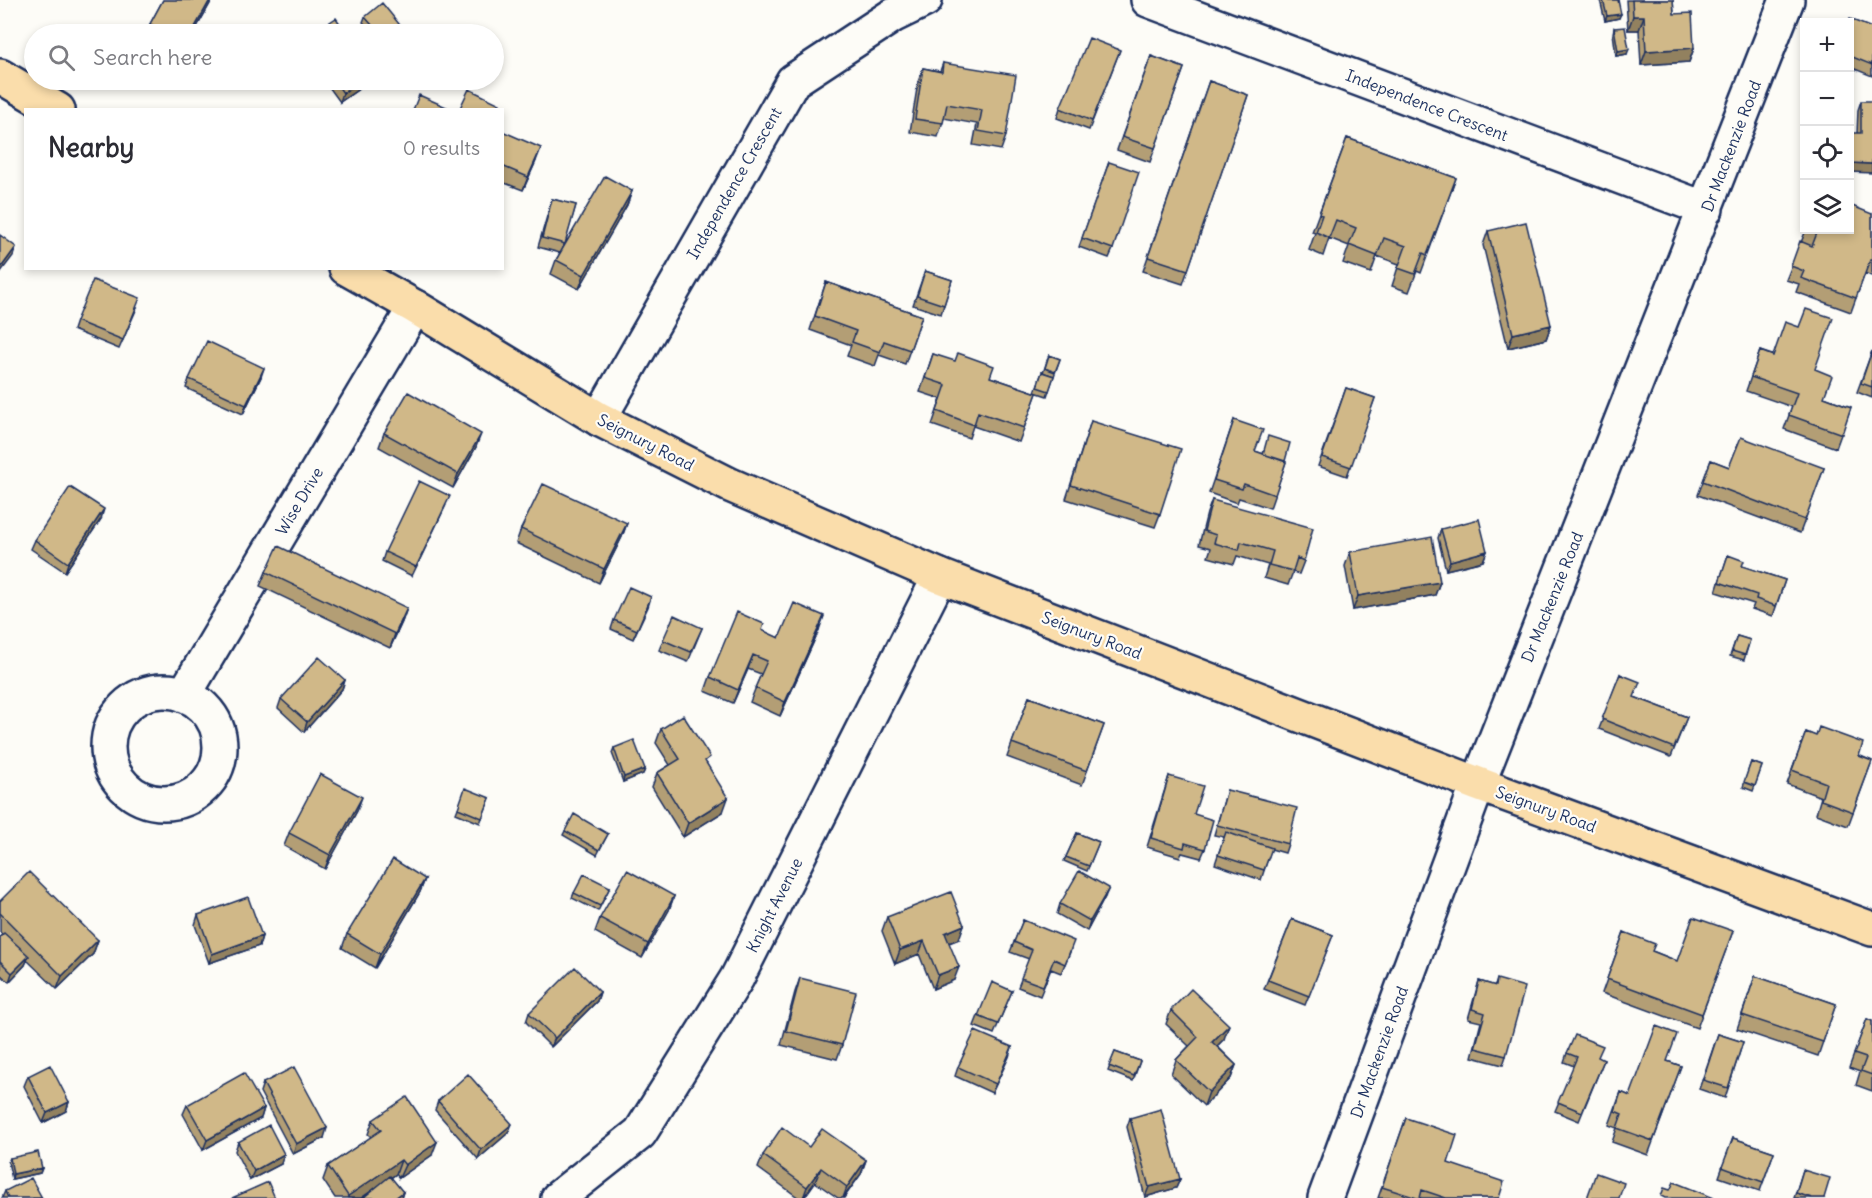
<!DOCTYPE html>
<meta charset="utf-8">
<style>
:root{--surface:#fff;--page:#f7f7f7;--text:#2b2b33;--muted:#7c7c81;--line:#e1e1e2}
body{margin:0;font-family:Delius,sans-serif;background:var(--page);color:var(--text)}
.controls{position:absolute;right:18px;top:18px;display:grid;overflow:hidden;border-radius:0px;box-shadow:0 3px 9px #0003}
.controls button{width:54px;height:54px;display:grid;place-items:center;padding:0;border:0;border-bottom:2px solid var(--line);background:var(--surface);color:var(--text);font:30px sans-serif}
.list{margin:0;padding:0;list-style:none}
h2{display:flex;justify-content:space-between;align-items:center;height:78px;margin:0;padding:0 24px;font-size:26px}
h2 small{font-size:20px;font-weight:400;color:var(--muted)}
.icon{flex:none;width:33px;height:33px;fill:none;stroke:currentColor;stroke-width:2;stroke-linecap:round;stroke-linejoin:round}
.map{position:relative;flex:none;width:1872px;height:1198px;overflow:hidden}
.search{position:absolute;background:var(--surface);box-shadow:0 3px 9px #0003;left:24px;top:24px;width:480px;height:66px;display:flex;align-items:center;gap:15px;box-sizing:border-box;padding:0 21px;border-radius:33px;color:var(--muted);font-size:22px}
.panel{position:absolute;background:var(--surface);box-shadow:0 3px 9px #0003;left:24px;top:108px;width:480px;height:162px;border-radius:0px}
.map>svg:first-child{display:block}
</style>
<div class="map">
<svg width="1872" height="1198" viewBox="0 0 1872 1198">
<rect width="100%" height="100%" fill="#fdfcf7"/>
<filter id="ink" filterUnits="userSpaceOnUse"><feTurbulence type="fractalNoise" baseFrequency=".0167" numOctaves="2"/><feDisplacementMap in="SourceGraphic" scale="12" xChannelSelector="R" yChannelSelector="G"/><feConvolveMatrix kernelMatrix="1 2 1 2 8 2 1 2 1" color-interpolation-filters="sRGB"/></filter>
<g filter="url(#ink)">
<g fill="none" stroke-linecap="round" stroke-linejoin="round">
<g stroke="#1b2f5e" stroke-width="38">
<path id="minor" d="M1148,0L1706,209
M599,419L793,81L892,16L925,0
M108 747a56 56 0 1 1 112 0a56 56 0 1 1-112 0Z
M184,695L415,307
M558,1198L640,1133L737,978L940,576
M1325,1198L1478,784L1787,0"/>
</g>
<g stroke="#1b2f5e" stroke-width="38">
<path id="major" d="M0,76L58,110
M346,268L415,307L599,419L730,485L940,576L1478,784L1872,929"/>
</g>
<use href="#minor" stroke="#fdfcf7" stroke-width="33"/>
<use href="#major" stroke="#faddab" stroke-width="33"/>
</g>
<path fill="#b39e75" stroke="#1b2f5e" stroke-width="1.5" d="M163,0H212L193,34H146L150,24Z
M1600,0H1618L1619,18L1605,21Z
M1626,0H1673L1674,14L1694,48L1689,62L1641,65L1639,30H1628Z
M365,17L402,34H374L363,22Z
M1850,22L1872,28V76L1850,67Z
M1614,28L1627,54L1616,56L1613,33Z
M1120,50L1089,130L1057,118L1060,108Z
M1151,56L1184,68L1150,162L1117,150Z
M943,63L1006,136L1001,150L973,145L977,124L944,118L938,137L910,132L918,82L923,68L940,71Z
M324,80H370V81L340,102Z
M1209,81L1248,95L1183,284L1143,271Z
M1861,101L1872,173L1857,133L1858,110Z
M502,131L536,161L523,190L502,182Z
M1347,138L1456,178L1421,273L1417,271L1409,292L1392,286L1399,264L1377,256L1371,273L1343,263L1349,246L1329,238L1323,256L1309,250L1315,233L1312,232Z
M1109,162L1113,249L1109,258L1079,247Z
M632,191L627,205L579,289L551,274L556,260L560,253L538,247L552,199L576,205L563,248Z
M1872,214V272L1871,276L1865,273L1851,312L1796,292L1799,284L1786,280L1806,230H1850Z
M1488,231L1551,325L1546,339L1508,348L1483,245Z
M925,271L952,280L941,314L913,305Z
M826,282L922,316L905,364L879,355L875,366L847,356L851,345L810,330Z
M137,308L119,349L73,330L76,321Z
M1760,351L1815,369L1824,397L1851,407L1836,448L1784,429L1792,407L1746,391Z
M1872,351V398L1857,392Z
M933,354L990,377L1037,393L1019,442L973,426L969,438L932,425L941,399L920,392Z
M1049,355L1060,359L1054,376L1043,373Z
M1042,372L1054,376L1047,396L1035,392Z
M261,377L243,414L186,388L189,379Z
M1346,388L1375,398L1347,476L1318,466Z
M1234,420L1255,451L1286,462L1270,508L1239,498L1237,503L1209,493Z
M1091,421L1160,514L1155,527L1066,499Z
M384,433L476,447L453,488L379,447Z
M1711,460L1729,467L1824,468L1800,533L1698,495Z
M1212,500L1304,561L1299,574L1293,572L1288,585L1264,578L1268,565L1237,556L1234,564L1208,557L1211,548L1199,545L1207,513Z
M446,505L412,576L382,561L385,552Z
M101,519L65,572L31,549L35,540Z
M627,523L622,537L599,583L516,543L521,529Z
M1441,529L1487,551L1483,561L1446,570L1438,538Z
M1350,552L1440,582L1435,595L1353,610L1345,566Z
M1728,555L1742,566L1785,580L1773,616L1752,609L1754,604L1716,592Z
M266,572L407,608L402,622L390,648L260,586Z
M651,597L633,639L611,629L614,620Z
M702,628L688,662L659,650L663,640Z
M819,630L780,716L750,702L761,674L748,669L733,703L705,691L710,677L762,631L779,638Z
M1737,636L1750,640L1744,660L1730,656Z
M1620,674L1634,697L1687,717L1671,757L1599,729Z
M345,680L342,689L304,732L278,708L281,699Z
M1029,697L1104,725L1082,785L1007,757Z
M661,729L707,764L723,812L683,837L652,787L657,773L670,765L656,743Z
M1806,732L1872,761L1848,826L1816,814L1821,797L1787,784Z
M614,748L645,769L643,774L623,782L612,753Z
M1751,762L1762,766L1753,791L1743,787Z
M1169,776L1194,814L1205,849L1201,858L1182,853L1180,857L1147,847Z
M1227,790L1288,844L1285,853L1271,849L1261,880L1215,864L1224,837L1214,835Z
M490,798L480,823L456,813L458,808Z
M357,811L325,869L284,846L289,833Z
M565,831L608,834L597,855L563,835Z
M1077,833L1099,842L1087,871L1064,861Z
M425,879L420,892L375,968L342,948L347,934Z
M610,887L598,911L572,898L574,893Z
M674,896L669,910L642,958L595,932L600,918Z
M1105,897L1087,931L1057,914L1060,904Z
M0,901L98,940L93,954L57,989L27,960L25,965L9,982L0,974V937L2,934L0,932Z
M198,915L262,936L259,946L209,963L195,925Z
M887,917L959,939L949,943L954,980L933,989L919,954L895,964L882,931Z
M1292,919L1333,935L1305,1005L1264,989Z
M1023,920L1071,950L1061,973L1051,969L1040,996L1018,987L1029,959L1010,952Z
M1733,931L1697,1028L1602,993L1624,932L1652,951L1677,961Z
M1755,976L1836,1004L1818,1056L1737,1029Z
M800,978L842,1045L837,1059L781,1045L795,992Z
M1497,979L1506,1056L1503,1065L1472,1057L1481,1022L1468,1019L1479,981L1495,986Z
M1012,991L994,1034L974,1026L978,1016Z
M600,992L597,1001L551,1047L526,1022L529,1013Z
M1171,1010L1224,1039L1217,1046L1236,1065L1231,1078L1204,1106L1171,1074L1176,1060L1189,1046L1166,1024Z
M1867,1019L1872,1021V1091L1856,1085L1860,1072L1849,1068Z
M1718,1034L1743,1042L1725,1098L1699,1089Z
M1012,1047L992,1093L955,1076L958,1067Z
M1115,1052L1140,1061L1133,1081L1108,1071Z
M1567,1053L1598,1058L1604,1060L1579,1121L1555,1111L1574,1066L1564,1062Z
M1667,1061L1681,1066L1648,1155L1612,1142L1617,1128L1609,1125L1621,1092L1630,1096Z
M28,1076L69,1102L66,1111L43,1123L24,1086Z
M263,1083L324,1138L293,1154L260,1092Z
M438,1101L508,1133L478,1159L435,1110Z
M187,1105L264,1108L261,1118L203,1150L183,1114Z
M1130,1118L1180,1179L1176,1188L1145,1197L1127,1127Z
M1406,1118L1448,1163L1499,1198H1378Z
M373,1120L432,1155L399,1178L396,1174L391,1178L403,1192L401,1198H363L373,1190L361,1198H335L323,1180L328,1166L371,1137L368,1134Z
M1733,1138L1774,1152L1760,1191L1719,1177Z
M238,1142L281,1164L250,1180L235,1151Z
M763,1155L866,1160L861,1174L844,1198H838L815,1182L804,1198H799L758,1168Z
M10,1158L42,1168L40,1173L12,1179L8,1162Z
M1803,1170L1824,1198H1794Z
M5,1191L42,1198H2Z"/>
<path fill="#92815f" stroke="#1b2f5e" stroke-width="1.5" d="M210,0H212L193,34H191Z
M1621,14L1619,18L1605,21L1607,16Z
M1633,16H1644L1639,30H1628Z
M1694,48L1689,62L1641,65L1646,51Z
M1629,49L1627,54L1616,56L1618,51Z
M362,80H370V81L340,102L343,93Z
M541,148L536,161L523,190L528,177Z
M1850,163L1872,164V173L1850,172Z
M632,191L627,205L579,289L584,275Z
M16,247L13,256L0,273V269Z
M1551,325L1546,339L1508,348L1513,334Z
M264,368L261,377L243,414L246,405Z
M481,434L476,447L453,488L458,474Z
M104,509L101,519L65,572L68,563Z
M627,523L622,537L599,583L604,569Z
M1487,551L1483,561L1446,570L1450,561Z
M1440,582L1435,595L1353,610L1358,596Z
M651,597L648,607L633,639L637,630Z
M407,608L402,622L390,648L395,634Z
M824,616L819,630L780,716L785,702Z
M753,655L748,669L733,703L738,690Z
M345,680L342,689L304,732L307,722Z
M645,769L643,774L623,782L624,777Z
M362,797L357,811L325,869L330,855Z
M728,798L723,812L683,837L688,823Z
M425,879L420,892L375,968L380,954Z
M1109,888L1105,897L1087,931L1090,921Z
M674,896L669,910L642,958L648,944Z
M964,925L959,939L940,946L945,933Z
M262,936L259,946L209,963L212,954Z
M98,940L93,954L57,989L62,976Z
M924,941L919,954L895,964L900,950Z
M29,956L25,965L9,982L12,973Z
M959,967L954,980L933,989L938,975Z
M600,992L597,1001L551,1047L555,1038Z
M1229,1025L1224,1039L1207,1056L1212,1042Z
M1012,1047L1009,1057L992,1093L996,1084Z
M1236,1065L1231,1078L1204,1106L1209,1092Z
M69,1102L66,1111L43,1123L47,1113Z
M264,1108L261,1118L203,1150L207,1140Z
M512,1124L508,1133L478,1159L481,1150Z
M327,1128L324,1138L293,1154L296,1144Z
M437,1142L432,1155L399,1178L405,1165Z
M284,1154L281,1164L250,1180L254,1171Z
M401,1160L396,1174L361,1198H348V1196Z
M866,1160L861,1174L843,1198L847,1187Z
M42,1168L40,1173L12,1179L13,1174Z
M821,1168L815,1182L803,1198L807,1187Z
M1180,1179L1176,1188L1145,1197L1149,1187Z
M403,1192L401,1198H395Z"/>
<path fill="#d0b888" stroke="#1b2f5e" stroke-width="1.5" d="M163,0H210L191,34H171L150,24Z
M1603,0H1618L1621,14L1607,16Z
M1632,0H1673L1674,14L1692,13L1694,48L1646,51L1644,16H1633Z
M382,3L404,30L398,34H380L365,17Z
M336,18L347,34H312Z
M1850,19L1872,28V65L1850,56L1849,22Z
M1625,27L1629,49L1618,51L1614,28Z
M1089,38L1120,50L1092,121L1060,108Z
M1151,56L1184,68L1155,148L1122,137Z
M943,63L1016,75L1006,136L978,131L982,110L947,104L943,123L915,119L923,68L942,72Z
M334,80H362L343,93Z
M1209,81L1248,95L1188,270L1148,257Z
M469,89L500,104L497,110H459Z
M419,95L453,110H413Z
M1861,101H1872V164L1850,163V133H1861Z
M502,131L541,148L528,177L502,166Z
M1347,138L1456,178L1427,255L1423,253L1415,274L1398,268L1406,246L1384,238L1377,256L1349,245L1356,228L1336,220L1329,238L1316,232L1322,215L1319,214Z
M1109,162L1139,172L1113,249L1082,238Z
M605,176L632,191L584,275L556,260Z
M552,199L576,205L565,244L542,238Z
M1850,205L1872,214V260H1870L1856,298L1801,278L1804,271L1791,266L1800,241L1812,246L1817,233L1808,230H1850Z
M1526,222L1551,325L1513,334L1488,231Z
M0,235L16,247L0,269Z
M925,271L952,280L944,305L917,296Z
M93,280L140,298L123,340L76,321Z
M826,282L922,316L910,350L884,341L880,352L852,342L856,331L815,316Z
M1806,309L1833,318L1815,369L1832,376L1824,397L1851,407L1842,434L1789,415L1797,393L1751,377L1760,351L1773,356L1785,322L1799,327Z
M207,341L264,368L246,405L189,379Z
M1872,351V387L1861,383Z
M958,353L994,366L990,377L1037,393L1024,428L978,412L974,425L937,411L946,385L925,378L933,354L955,361Z
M1049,355L1060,359L1055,372L1045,368Z
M1042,372L1054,376L1049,391L1037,387Z
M1346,388L1375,398L1351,467L1322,457Z
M408,392L481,434L458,474L384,433Z
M1234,420L1263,430L1255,451L1286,462L1275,495L1244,484L1242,489L1214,480Z
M1091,421L1181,449L1160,514L1071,485Z
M1268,436L1290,443L1285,461L1263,454Z
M1741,437L1824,468L1805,520L1703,481L1711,460L1729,467Z
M419,481L450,496L416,567L385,552Z
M543,484L627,523L604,569L521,529Z
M70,487L104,509L68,563L35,540Z
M1212,500L1313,528L1304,561L1297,558L1293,571L1269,565L1273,551L1241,542L1239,550L1214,543L1216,535L1204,531Z
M1479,519L1487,551L1450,561L1441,529Z
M1432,537L1440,582L1358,596L1350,552Z
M278,546L407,608L395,634L266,572Z
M1728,555L1744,561L1742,566L1785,580L1776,606L1756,599L1757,595L1719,582Z
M629,587L651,597L637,630L614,620Z
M794,603L824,616L785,702L755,688L767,661L753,655L738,690L710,677L737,612L764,624L762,630L779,638Z
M674,615L702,628L691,652L663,640Z
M1737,636L1750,640L1745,655L1732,651Z
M319,657L345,680L307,722L281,699Z
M1620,674L1640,682L1634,697L1687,717L1674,748L1602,719Z
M1029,697L1104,725L1087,771L1012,743Z
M683,715L710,757L705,761L728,798L688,823L657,773L680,759L661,729Z
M1819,727L1863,743L1859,756L1872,761L1853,812L1821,800L1826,783L1792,770L1806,732L1816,736Z
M634,740L645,769L624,777L614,748Z
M1751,762L1762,766L1755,786L1744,782Z
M320,774L362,797L330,855L289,833Z
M1169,776L1203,786L1194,814L1213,820L1205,849L1185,843L1184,848L1151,838Z
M465,788L490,798L482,818L458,808Z
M1227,790L1297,808L1288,844L1217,825Z
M574,814L608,834L599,850L565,831Z
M1226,832L1272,848L1264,870L1218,855Z
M1077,833L1099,842L1089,866L1066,857Z
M393,859L425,879L380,954L347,934Z
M627,870L674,896L648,944L600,918Z
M1079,871L1109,888L1090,921L1060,904Z
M29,872L98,940L62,976L0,913V901Z
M584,874L610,887L600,906L574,893Z
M951,892L964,925L945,933L959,967L938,975L924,941L900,950L887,917Z
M248,897L262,936L212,954L198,915Z
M1693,917L1733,931L1702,1014L1607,979L1624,932L1655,944L1652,951L1677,961Z
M1292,919L1333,935L1309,996L1268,980Z
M1023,920L1074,941L1065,964L1054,959L1043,986L1021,978L1032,950L1014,942Z
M4,933L29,956L12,973L0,961V937Z
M575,967L600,992L555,1038L529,1013Z
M1755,976L1836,1004L1823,1042L1742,1015Z
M800,978L856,992L842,1045L786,1031Z
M1497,979L1525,987L1506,1056L1475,1048L1485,1013L1472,1009L1479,981L1496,986Z
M992,982L1012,991L998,1024L978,1016Z
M1191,989L1229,1025L1212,1042L1236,1065L1209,1092L1176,1060L1198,1037L1171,1010Z
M1867,1019L1872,1021V1075L1861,1071L1866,1058L1854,1054Z
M1656,1026L1677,1034L1667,1061L1681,1066L1653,1141L1617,1128L1622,1114L1615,1111L1621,1092L1630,1096Z
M975,1031L1012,1047L996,1084L958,1067Z
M1718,1034L1743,1042L1728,1088L1703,1080Z
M1575,1035L1603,1046L1598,1057L1604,1060L1582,1112L1558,1102L1577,1057L1567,1053Z
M1115,1052L1140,1061L1134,1076L1109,1066Z
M50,1065L69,1102L47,1113L28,1076Z
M294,1067L327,1128L296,1144L263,1083Z
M244,1073L264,1108L207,1140L187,1105Z
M468,1074L512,1124L481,1150L438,1101Z
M407,1097L437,1142L405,1165L401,1160L348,1196L328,1166L381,1130L373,1120Z
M1161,1109L1180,1179L1149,1187L1130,1118Z
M1406,1118L1457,1135L1448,1163L1504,1182L1499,1198H1446L1422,1190L1420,1198H1417L1382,1187Z
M269,1125L284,1154L254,1171L238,1142Z
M782,1127L809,1147L822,1129L866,1160L847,1187L821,1168L807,1187L763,1155Z
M1733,1138L1774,1152L1763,1182L1722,1167Z
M38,1152L42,1168L13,1174L10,1158Z
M1803,1170L1830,1178L1824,1198H1812L1796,1193Z
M1596,1173L1624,1183L1619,1198H1587Z
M390,1176L403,1192L395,1198H363Z
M31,1178L42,1198H8L5,1191Z
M268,1182L275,1198H232Z
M1674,1182L1714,1198H1665L1661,1196L1664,1188L1670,1190Z"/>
</g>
<g text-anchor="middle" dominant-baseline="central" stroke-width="4.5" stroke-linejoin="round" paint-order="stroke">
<g font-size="16" fill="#1b2f5e" stroke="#fdfcf7">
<text transform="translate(1427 105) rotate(21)">Independence Crescent</text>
<text transform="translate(1731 146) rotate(-69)">Dr Mackenzie Road</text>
<text transform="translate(734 183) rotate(-60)">Independence Crescent</text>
<text transform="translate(646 442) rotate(27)">Seignury Road</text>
<text transform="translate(299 501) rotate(-59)">Wise Drive</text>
<text transform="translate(1552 597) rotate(-68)">Dr Mackenzie Road</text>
<text transform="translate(1092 635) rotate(21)">Seignury Road</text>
<text transform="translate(1546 809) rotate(20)">Seignury Road</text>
<text transform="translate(774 905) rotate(-63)">Knight Avenue</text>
<text transform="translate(1379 1052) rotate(-70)">Dr Mackenzie Road</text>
</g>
</g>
</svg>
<div class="controls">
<button>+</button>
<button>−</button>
<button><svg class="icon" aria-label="locate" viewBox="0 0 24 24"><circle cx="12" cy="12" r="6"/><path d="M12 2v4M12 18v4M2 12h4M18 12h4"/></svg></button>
<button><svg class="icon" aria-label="layers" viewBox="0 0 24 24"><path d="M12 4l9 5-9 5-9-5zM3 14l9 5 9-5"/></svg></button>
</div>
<div class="search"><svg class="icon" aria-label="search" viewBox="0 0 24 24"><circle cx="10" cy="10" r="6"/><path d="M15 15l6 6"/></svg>Search here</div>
<section class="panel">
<h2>Nearby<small>0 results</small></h2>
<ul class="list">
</ul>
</section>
</div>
